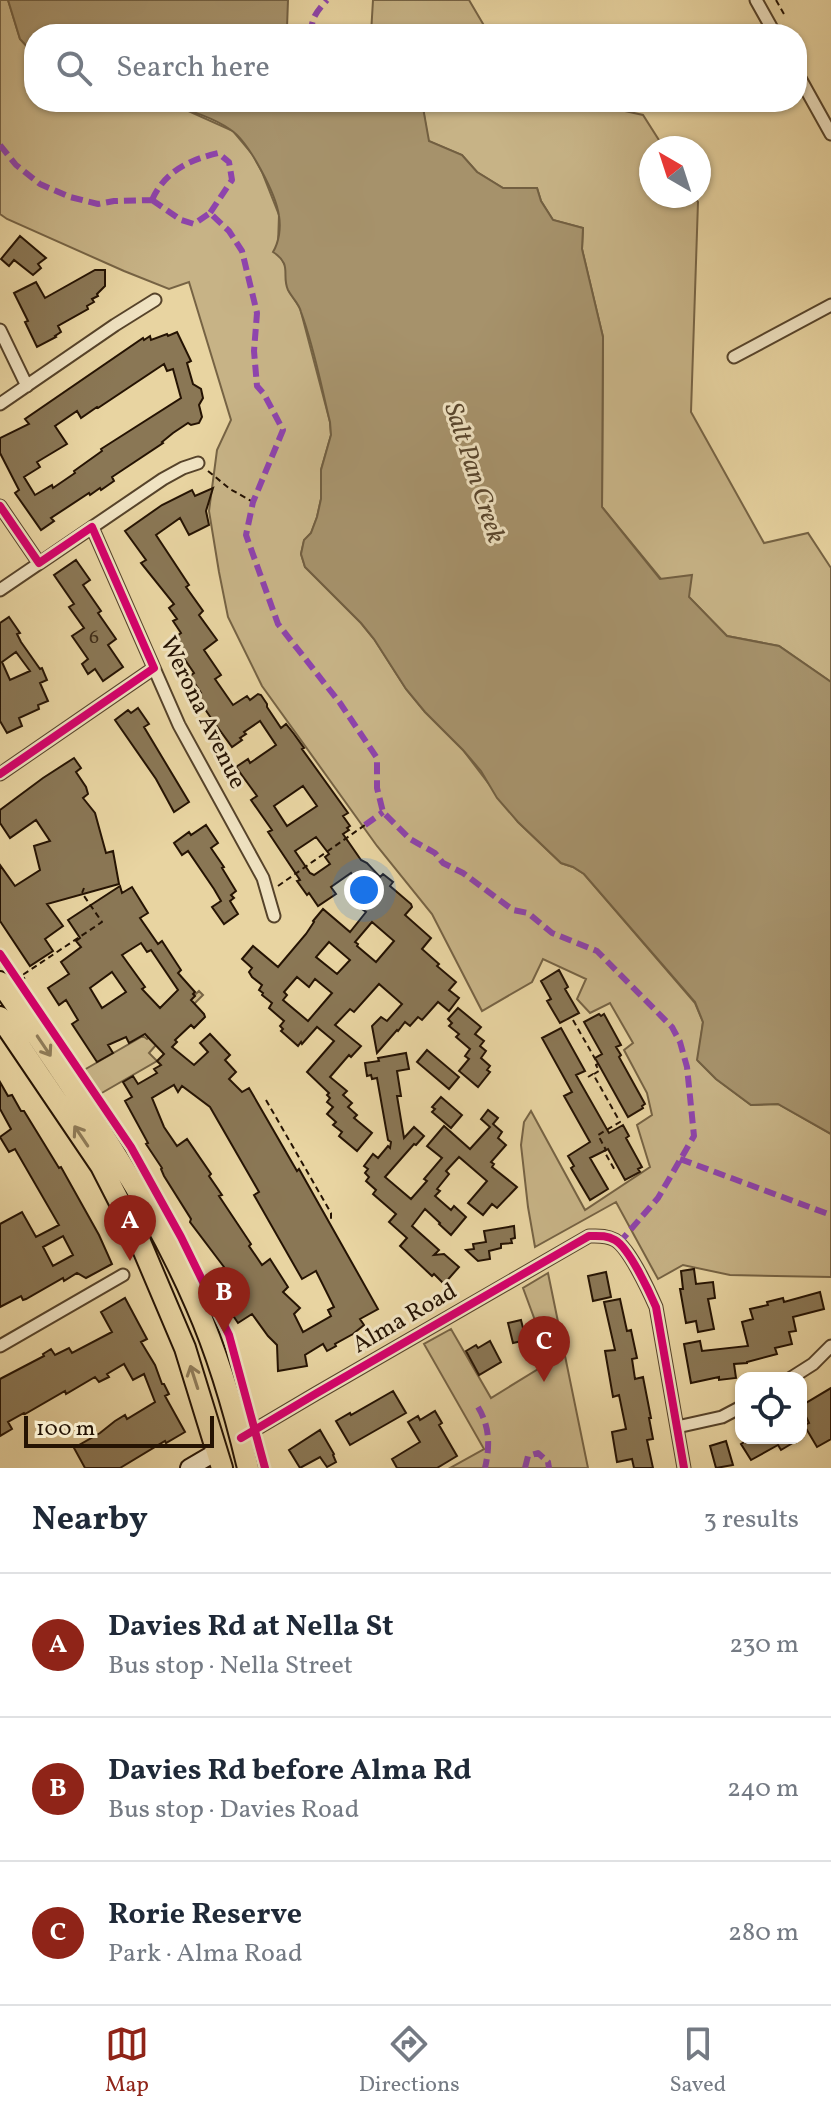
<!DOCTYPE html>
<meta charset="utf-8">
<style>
:root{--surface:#fff;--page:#f6f6f7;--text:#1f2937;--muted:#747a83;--line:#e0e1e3;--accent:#8f2418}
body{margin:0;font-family:Vollkorn,serif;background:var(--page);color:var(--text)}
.controls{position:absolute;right:24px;bottom:24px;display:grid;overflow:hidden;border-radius:16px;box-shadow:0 2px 6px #0004}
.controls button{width:72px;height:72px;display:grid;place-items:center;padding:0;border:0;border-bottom:2px solid var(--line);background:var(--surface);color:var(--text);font:40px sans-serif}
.compass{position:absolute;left:639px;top:136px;width:72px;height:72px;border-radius:50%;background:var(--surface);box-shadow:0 2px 6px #0004;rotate:321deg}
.scale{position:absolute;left:24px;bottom:20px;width:190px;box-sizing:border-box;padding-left:8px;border:4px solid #251303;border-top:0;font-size:22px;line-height:28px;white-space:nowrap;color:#251303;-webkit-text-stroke:6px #f0e3c2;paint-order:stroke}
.you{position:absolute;left:364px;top:890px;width:28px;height:28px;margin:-20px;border:6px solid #fff;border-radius:50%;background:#1a73e8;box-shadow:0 0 0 12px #1a73e833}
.badge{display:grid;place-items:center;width:52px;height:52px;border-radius:50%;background:var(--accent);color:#fff;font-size:26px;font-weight:700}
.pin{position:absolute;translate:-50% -66px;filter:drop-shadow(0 2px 4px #0008)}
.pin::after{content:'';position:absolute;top:42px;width:28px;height:24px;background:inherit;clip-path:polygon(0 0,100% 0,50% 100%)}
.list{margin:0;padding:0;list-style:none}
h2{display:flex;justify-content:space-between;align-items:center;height:104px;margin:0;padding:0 32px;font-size:34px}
h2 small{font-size:26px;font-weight:400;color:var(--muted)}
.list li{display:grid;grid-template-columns:52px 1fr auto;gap:24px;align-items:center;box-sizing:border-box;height:144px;padding:0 32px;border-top:2px solid var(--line)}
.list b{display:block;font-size:30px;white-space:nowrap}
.list p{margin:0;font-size:26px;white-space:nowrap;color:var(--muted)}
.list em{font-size:26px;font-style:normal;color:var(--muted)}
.icon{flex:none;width:44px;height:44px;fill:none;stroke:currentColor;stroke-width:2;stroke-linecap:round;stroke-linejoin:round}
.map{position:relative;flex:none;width:831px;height:1468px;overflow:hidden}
.search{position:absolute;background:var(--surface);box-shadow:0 2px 6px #0004;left:24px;right:24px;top:24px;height:88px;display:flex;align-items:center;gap:20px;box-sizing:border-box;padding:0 28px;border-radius:32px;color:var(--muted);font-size:30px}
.sheet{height:536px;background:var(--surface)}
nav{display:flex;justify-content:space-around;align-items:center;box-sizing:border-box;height:112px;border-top:2px solid var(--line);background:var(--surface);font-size:22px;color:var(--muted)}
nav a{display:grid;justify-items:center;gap:4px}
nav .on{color:var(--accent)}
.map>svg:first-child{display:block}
</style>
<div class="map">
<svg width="831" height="1468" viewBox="0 0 831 1468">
<rect width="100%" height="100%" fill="#e8d4a1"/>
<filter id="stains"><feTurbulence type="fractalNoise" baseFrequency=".0025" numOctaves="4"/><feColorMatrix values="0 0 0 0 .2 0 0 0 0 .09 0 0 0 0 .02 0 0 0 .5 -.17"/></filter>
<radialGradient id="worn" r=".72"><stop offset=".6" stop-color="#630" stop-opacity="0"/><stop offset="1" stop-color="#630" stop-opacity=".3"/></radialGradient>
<path fill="#c7b386" stroke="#766344" stroke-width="2" d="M0,0H8L20,39L34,54V102H78L80,104L141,111L161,102L184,109L233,131L253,155L262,172L279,215L278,245L281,258L287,269L286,280L289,291L300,308L330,422L331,435L321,470V499L317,517L311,533L304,541L301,554L305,567L361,623L374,639L406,689L425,712L463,750L518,822L561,863L573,867L584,874L695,1003L703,1022L698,1061L716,1079L751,1105L778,1104L831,1134V1277L730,1275L683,1265L658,1279L616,1202L535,1247L528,1207L521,1145L524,1122L531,1111L585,1210L650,1167L637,1125L652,1115L647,1093L624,1050L633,1043L610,1003L590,1013L577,999L586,979L543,959L532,982L482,1011L432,914L377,846L262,686L228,617L219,572L209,511L217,450L231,420L189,282L169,289L124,271L7,219L0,214Z
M373,0H469L489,34H441L435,31L433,34H371Z
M422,102H584L643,115L664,148H651V196H694L698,202L691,412L764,543L808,533L831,568V682L779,646L727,636L689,597L661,579L602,507L603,337L582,249L583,228L553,220L541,201L537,188H503L477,172L462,155L428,141Z
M199,991L203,995L155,1043L156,1045L149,1053L157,1061L100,1094L84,1070L143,1036L147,1039Z
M548,1273L588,1468H450L484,1449L424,1344L451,1329L491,1398L543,1366L540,1334L523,1288Z"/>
<path fill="#a6926b" stroke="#725f41" stroke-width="2" d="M8,0H288L287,28L292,34H34V54L20,39Z
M78,102H157L141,111L80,104Z
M161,102H422L429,141L462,155L477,172L503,188H537L541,201L553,220L583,228L582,249L603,337L602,507L660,579L692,575L689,597L727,636L779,646L831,682V1134L778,1104L751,1105L716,1079L697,1060L703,1022L695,1002L584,874L573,867L561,863L518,822L497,798L481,771L463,750L425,712L406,689L374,639L361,623L305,567L301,554L304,540L311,533L317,517L321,499V470L331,435L330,422C321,385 314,347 301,312C299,303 292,298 288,290C281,274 293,265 273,252C279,242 281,228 279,216C276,194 249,142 231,130C211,116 184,109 161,102Z"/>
<path fill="#8a7755" stroke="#251303" stroke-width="2" fill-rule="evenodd" d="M20,236L46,258L38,264L41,268L33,275L14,260L9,266L1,259Z
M95,270H105V286L97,294L98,296L92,299L94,302L87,306L88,309L58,326L61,332L55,336L56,337L37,347L25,322L28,321L14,293L36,282L45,298Z
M177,332L191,361L187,363L193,384L201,389L203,398L199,405L202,417L199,423L191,425L188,423L173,433L162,442L163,443L112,477L114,481L101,490L100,488L90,495L89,493L51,518L54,521L41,530L15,493L19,490L0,453V438L29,424L25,419L143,338L144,340L150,336L151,340L167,334L168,336ZM164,364L167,371L173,369L181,398L101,449L102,451L74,471L75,473L53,488L52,485L35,495L24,477L40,467L37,462L67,444L55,426L77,411L81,418L97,407L98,408Z
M213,488L206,511L209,525L189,535L180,518L156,535L189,585L186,587L203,611L199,615L217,640L204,650L221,675L215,679L233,705L247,696L250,700L258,694L261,695L267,704V707L281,728L286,724L294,734L304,748L302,749L348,813L343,816L350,826L347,828L349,830L343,834L361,860L367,863L380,877L383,874L393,882L390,886L411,904L412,907L405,915L431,938L422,949L439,964L437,966L456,982L449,990L459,998L449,1011L438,1002L422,1020L418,1017L410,1026L405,1022L398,1031L397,1030L377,1053L372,1026L381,1017L387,1021L402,1004L379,984L354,1012L350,1009L335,1025L361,1046L351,1057L349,1055L330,1077L347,1091L343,1095L352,1103L348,1107L357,1115L354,1118L372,1133L357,1151L339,1136L342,1132L333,1125L336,1122L327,1114L333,1107L327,1102L330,1098L327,1095L329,1093L307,1072L334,1041L317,1027L302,1044L301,1042L298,1046L281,1031L283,1029L280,1026L284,1021L269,1008L272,1003L262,995L263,993L259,990L262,985L252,977L249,972L252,968L242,959L253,946L278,967L306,934L314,922L313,921L323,909L350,932L366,912L358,906L366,896L351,873L331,887L336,894L318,906L309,893L307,895L297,881L300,880L268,832L272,830L251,800L257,796L236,767L248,759L250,763L276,745L260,721L244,732L246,734L240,738L242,740L232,747L211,718L196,696L201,693L190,676L194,673L177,648L179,646L174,638L181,633L173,621L177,619L169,608L174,604L141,563L146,560L125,531L162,505L192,490L195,496ZM303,786L317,806L287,826L274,806ZM316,837L329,854L325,857L330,864L314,875L310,873L295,851ZM372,922L394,941L376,962L357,946L358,944L355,942ZM329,942L350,960L337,974L316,957ZM297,977L309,987L315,979L332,993L308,1021L283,1000L287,995L284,992Z
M76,560L90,580L83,585L101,611L98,613L116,639L108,645L123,667L103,681L95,669L88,674L82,664L88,659L72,636L84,628L69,607L74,604L54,575Z
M9,617L20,633L17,634L21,642L40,669L42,668L47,680L40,683L48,701L38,705L39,709L19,718L22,726L7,733L0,721V623ZM16,652L30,671L10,680L2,662Z
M138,708L149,724L144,727L189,802L174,812L156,779L115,720L128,710L131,713Z
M74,758L81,768L76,772L86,787L88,794L83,798L95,813L106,853L113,851L119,884L47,904L63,926L45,939L53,951L30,966L0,921V865L15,886L40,870L34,846L50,841L36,820L10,838L0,823V810L43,778Z
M206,825L218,843L211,848L224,867L222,868L236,891L231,895L234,898L230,901L238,914L224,924L212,907L221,901L214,889L188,851L182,855L174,843L189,832L191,835Z
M120,886L122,893L132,887L148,913L140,918L158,944L162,941L181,970L178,973L195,992L193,994L195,996L191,1000L204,1014L205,1017L194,1028L191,1025L175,1040L177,1042L172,1047L194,1065L208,1052L200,1043L210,1034L230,1055L225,1060L236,1072L229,1079L242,1092L249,1088L297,1171L299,1169L378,1309L360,1319L364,1325L353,1334L335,1344L336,1346L327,1351L323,1344L305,1355L307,1366L278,1371L277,1345L268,1336L252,1314L238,1323L232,1314L245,1305L220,1270L224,1267L190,1222L191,1219L164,1176L161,1169L162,1168L146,1144L148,1143L125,1101L132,1097L123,1082L133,1076L138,1084L157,1073L154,1069L161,1065L157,1061L164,1054L145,1034L129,1043L126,1037L108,1045L113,1053L97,1062L72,1024L78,1020L66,1000L59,1005L48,988L69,974L61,962L81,947L76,941L80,938L68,920ZM141,943L147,952L151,950L178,990L160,1008L142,989L145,987L122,955ZM112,972L126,992L102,1008L90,988ZM174,1085L178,1092L182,1086L210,1107L259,1192L254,1195L302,1279L316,1271L334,1307L328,1310L331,1316L303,1332L294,1314L300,1308L283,1292L288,1287L270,1259L262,1265L249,1246L251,1244L219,1196L222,1195L209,1176L211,1174L187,1139L177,1146L164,1127L152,1098Z
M559,970L568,987L565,989L579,1013L560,1023L547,1001L551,999L541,981Z
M458,1008L481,1027L475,1034L484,1041L480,1046L486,1051L481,1058L490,1066L487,1070L490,1072L478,1087L459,1071L469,1059L465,1056L470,1049L456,1037L459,1034L449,1026L452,1023L448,1019Z
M599,1014L601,1016L604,1014L621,1045L616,1047L621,1055L619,1057L645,1104L642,1106L643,1108L628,1117L595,1058L602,1054L584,1022Z
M561,1028L585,1071L576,1075L609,1133L623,1125L629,1136L626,1138L642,1167L638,1169L640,1172L625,1180L608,1149L590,1158L608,1189L590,1200L571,1168L574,1166L568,1156L590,1142L564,1096L572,1092L542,1038Z
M427,1050L459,1077L449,1089L417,1062Z
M406,1053L409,1069L397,1071L401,1096H397L404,1138L414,1127L424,1136L416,1145L414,1144L385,1177L411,1199L427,1181L424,1179L442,1158L427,1146L444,1126L470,1149L490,1127L481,1119L488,1110L498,1118L493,1124L502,1132L498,1138L506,1145L491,1162L494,1164L492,1167L517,1187L497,1208L492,1204L483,1215L468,1203L487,1181L459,1157L446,1171L449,1174L437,1189L440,1191L435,1196L451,1210L454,1206L466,1217L451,1235L439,1224L440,1223L425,1209L412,1226L439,1250L434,1255L444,1254L459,1267L444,1284L434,1274L432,1276L400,1246L407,1238L389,1222L396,1214L373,1194L376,1190L366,1181L369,1177L365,1173L368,1169L364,1166L373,1154L378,1158L388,1146L390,1148L391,1142L388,1140L377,1078L372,1079L371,1075L367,1076L365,1063L379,1061L378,1058Z
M0,1082L8,1096L12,1095L21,1111H24L59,1168L61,1167L99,1235L112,1264L86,1278L77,1273L64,1281L63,1278L26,1299L23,1300L21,1296L0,1307V1224L22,1212L36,1237L59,1225L15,1149L9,1152L0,1137L11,1129L0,1109ZM63,1236L73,1255L53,1266L43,1247Z
M441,1097L462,1115L451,1128L432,1112L435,1109L432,1107Z
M514,1226L515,1238L511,1239L512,1243L501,1244V1248L489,1251L490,1259L478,1261L466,1250L474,1249L473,1244L486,1242L484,1231Z
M694,1269L696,1284L713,1282L715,1298L708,1299L714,1329L698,1332L696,1321L686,1323L680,1289H683L681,1271Z
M606,1272L611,1297L593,1301L588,1276Z
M820,1292L824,1309L793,1317L796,1331L789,1332L792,1344L775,1348L777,1354L747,1362V1363L734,1364L736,1378L719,1380V1377L691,1383L684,1344L700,1341L702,1351L748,1346L742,1322L753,1319L750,1309L768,1305L767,1302L783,1298L784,1302Z
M125,1298L147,1339L141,1342L155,1365L162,1384H164L169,1394L165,1396L185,1432L166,1443L165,1441L120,1468H85L74,1448L100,1433L115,1421L125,1415L127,1419L155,1402L144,1374L133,1380L124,1364L107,1374L109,1377L99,1382L95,1377L66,1394L65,1391L25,1414L24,1413L8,1422L12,1429L0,1436V1379L44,1356L43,1354L51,1349L55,1355L69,1348L72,1353L112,1332L101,1312Z
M620,1299L627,1331L631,1330L637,1358L632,1359L635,1379L643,1377L651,1418H649L653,1439L647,1440L653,1468H634L632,1459L617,1462L612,1432L626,1429L619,1395L613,1397L605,1351L615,1350L604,1302Z
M521,1320L526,1340L513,1343L508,1323Z
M490,1341L501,1362L479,1375L466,1351L476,1345L478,1348Z
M831,1388V1439L817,1447L804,1425L809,1423L801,1406Z
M393,1391L406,1413L350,1445L336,1421L350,1413L351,1415Z
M435,1411L442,1423L439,1425L457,1456L437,1468H397L392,1459L420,1442L408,1422L418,1416L420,1420Z
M320,1430L334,1454L333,1455L336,1462L327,1467L320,1457L300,1468L289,1450Z
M751,1438H801L781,1450L778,1445L751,1460L741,1444Z
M726,1441L733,1465L716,1468L710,1446Z"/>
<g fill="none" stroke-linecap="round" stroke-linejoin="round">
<g stroke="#56432a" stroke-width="15">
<path id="street" d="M756,0L775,34
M797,73L831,134
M0,330L27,386
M734,357L831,305
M0,404L115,325L155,300
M0,506L39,563
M92,527L179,725L263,878L274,916
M0,590L163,479L183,468L198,463
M0,774L154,668
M0,1346L123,1275
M791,1378L813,1364L831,1346
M677,1427L722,1417L741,1407
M241,1438L317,1393L589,1236C598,1236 606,1235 615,1240C629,1248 649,1291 656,1307L684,1468"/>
</g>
<g stroke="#251303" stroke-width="20">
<path id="secondary" d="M189,1468L218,1451"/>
</g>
<g stroke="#251303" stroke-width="24">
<path id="highway" d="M0,982C71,1086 146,1189 196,1305C219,1357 235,1413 248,1468
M0,1017L101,1166L140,1242L185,1348L222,1468"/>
</g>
<path stroke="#251303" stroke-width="2" stroke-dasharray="6 4" stroke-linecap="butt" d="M776,0L784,14
M208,471L230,489L253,502
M278,886L365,825
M20,981L26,977L24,974L102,922L82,893L84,888
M573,1020L598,1064L596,1065L599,1071L594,1074
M588,1077L593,1074L620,1122L598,1135L606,1150L604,1151L616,1172
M266,1100L331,1213V1219"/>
<use href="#street" stroke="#f0e3c2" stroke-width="11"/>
<use href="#secondary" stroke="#f0e3c2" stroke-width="16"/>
<use href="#highway" stroke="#e8d4a1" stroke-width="20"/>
<path stroke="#8e44ad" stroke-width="6" stroke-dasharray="12 6" stroke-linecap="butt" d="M312,34C310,19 317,11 327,0
M0,145L16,165L40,184L70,197L98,204L114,201L152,200
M152,200L181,220L194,224L210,213L229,231L242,251L257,313L254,351L257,386L264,394L283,430L253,502L246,535L278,624L340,703L377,758V788L383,812L410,839L435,853L443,863L463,873L513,910L528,913L552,933L597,951L672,1027L680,1042L687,1067L694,1136L658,1198L619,1243
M152,200C165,171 189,160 218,153L229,162L232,180L210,213
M365,825L383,812
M680,1159L831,1215
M478,1407C490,1427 490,1446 485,1468
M525,1468L528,1456L538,1453L548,1462L549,1468"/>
<g stroke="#f0e3c2" stroke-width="13">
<path id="cycleway" d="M0,506L39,563L92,527L154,668L0,774
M0,954L131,1147L181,1237L229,1335L265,1468
M241,1438L317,1393L589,1236C598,1236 606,1235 615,1240C629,1248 649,1291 656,1307L684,1468"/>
</g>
<use href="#cycleway" stroke="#d6006c" stroke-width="8"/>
</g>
<defs><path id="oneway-shaft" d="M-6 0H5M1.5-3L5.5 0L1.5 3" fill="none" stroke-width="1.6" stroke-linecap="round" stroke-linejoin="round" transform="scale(2)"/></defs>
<g stroke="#907d5a">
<use href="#oneway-shaft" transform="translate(44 1046) rotate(56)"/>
<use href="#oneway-shaft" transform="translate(81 1136) rotate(-124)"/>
<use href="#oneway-shaft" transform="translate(194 1377) rotate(-108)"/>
</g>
<g text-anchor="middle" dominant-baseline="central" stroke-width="6" stroke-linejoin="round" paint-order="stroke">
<g font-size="20" fill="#3e2c18">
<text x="94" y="638">6</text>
</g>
<g font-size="24" fill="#251303" stroke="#f0e3c2">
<text transform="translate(202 713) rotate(64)">Werona Avenue</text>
<text transform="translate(405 1319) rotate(-30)">Alma Road</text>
</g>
<g font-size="26" font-style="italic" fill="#59462d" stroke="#f0e3c2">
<text transform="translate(474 473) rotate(72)">Salt Pan Creek</text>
</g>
</g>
<rect width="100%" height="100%" filter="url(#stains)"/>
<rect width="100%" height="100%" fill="url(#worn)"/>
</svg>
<div class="controls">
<button><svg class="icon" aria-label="locate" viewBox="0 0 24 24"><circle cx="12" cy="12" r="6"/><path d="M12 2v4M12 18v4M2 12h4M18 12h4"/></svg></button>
</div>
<svg class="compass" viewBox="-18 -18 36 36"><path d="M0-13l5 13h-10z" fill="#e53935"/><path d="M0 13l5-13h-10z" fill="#747a83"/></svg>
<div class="scale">100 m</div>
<div class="you"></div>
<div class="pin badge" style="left:130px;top:1261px">A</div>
<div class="pin badge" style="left:224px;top:1333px">B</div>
<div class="pin badge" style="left:544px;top:1382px">C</div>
<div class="search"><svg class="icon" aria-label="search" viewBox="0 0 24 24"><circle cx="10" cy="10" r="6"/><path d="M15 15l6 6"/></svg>Search here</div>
</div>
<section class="sheet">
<h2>Nearby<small>3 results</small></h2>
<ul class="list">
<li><span class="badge">A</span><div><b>Davies Rd at Nella St</b><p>Bus stop · Nella Street</p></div><em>230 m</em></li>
<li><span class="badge">B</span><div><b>Davies Rd before Alma Rd</b><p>Bus stop · Davies Road</p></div><em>240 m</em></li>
<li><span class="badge">C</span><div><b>Rorie Reserve</b><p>Park · Alma Road</p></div><em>280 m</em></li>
</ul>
</section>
<nav>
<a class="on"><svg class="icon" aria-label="map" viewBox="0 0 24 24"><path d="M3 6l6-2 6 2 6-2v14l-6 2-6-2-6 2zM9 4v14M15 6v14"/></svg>Map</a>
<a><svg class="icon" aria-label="directions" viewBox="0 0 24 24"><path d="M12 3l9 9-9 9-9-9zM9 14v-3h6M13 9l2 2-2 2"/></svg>Directions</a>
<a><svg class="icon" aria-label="saved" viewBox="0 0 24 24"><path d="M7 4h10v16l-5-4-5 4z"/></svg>Saved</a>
</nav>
